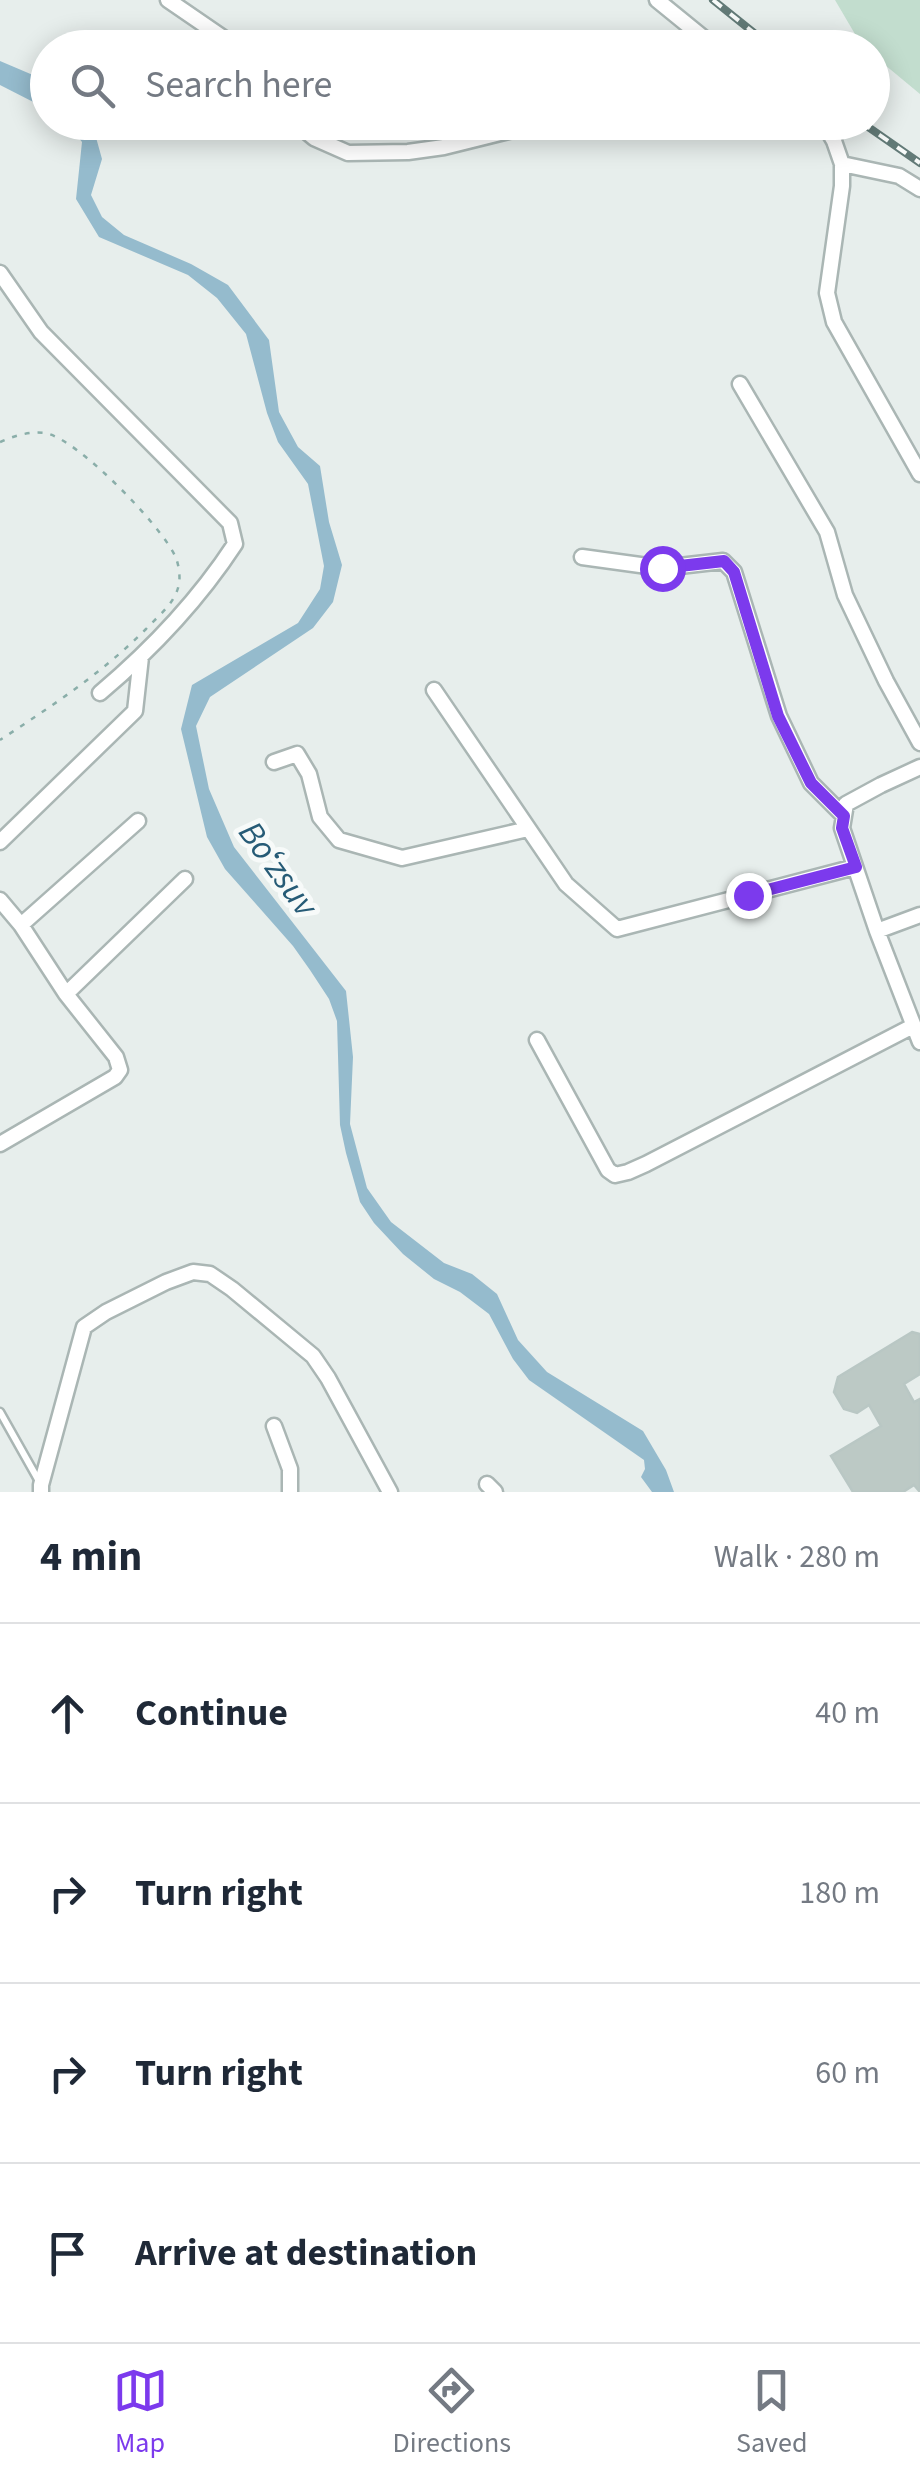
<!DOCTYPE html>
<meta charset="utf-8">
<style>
:root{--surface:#fff;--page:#f2f2f3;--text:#1f2937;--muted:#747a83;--line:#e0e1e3;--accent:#7c3aed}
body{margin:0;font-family:"Source Sans 3",sans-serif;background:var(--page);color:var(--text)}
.stop{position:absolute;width:30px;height:30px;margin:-22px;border:8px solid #7c3aed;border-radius:50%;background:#fff}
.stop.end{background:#7c3aed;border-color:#fff;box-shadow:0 2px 10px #0008}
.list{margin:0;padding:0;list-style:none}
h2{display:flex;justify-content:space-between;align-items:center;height:130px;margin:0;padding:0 40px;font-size:42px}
h2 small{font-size:32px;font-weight:400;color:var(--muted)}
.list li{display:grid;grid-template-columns:65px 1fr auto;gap:30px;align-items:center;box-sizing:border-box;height:180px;padding:0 40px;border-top:2px solid var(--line)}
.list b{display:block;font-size:38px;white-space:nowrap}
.list em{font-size:32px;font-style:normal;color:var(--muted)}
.icon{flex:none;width:55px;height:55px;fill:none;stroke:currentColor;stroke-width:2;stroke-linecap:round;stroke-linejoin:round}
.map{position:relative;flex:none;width:920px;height:1492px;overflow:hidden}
.search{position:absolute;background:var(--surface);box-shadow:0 5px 25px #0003;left:30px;right:30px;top:30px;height:110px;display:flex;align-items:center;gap:25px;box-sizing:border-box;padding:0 35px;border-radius:55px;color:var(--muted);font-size:38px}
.sheet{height:850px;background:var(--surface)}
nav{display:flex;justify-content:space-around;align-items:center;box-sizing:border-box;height:140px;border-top:2px solid var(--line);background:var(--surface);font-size:28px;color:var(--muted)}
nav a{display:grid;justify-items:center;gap:5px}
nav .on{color:var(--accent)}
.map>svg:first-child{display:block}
</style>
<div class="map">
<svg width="920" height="1492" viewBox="0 0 920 1492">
<rect width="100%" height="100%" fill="#e7eeec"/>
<path fill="#c2ddce" d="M835,0H920V94L873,55L872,48L862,46Z"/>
<path fill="#95bbcd" d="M0,61L47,81V109L0,85Z
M67,123H92L102,159L91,195L102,217L124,235L191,264L228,285L269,340L279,412L298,447L320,466L329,522L342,565L333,602L313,628L210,697L196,726L209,789L234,847L346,991L353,1057L350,1124L367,1188L391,1222L444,1263L472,1274L497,1294L518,1340L547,1372L643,1431L666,1470L674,1492H652L641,1477L645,1469L644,1460L529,1380L513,1359L489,1314L460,1292L434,1279L403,1254L374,1223L360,1202L346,1153L340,1125L337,1021L329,999L310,970L293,946L225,869L207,837L181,729L192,685L298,623L320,589L324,566L308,484L278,442L267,413L246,334L217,298L188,275L99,237L76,199L82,142Z"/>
<path fill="#bcc9c5" stroke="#b9c7c4" stroke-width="2.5" d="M912,1332L920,1334V1374L904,1384L914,1402L920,1399V1492L914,1485L903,1492H853L831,1456L881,1426L869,1405L857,1413L844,1409L834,1392L838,1377Z"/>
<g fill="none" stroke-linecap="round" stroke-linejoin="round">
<g stroke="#aab6b4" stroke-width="11">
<path id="lane" d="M0,1412L40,1483"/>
</g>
<g stroke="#aab6b4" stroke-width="19">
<path id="street" d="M168,0L222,37L231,48
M657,0L716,48
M295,122L314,138L348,153L408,152L444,147L545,122
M823,122L834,141L842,164V186L827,293L834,322L920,474
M842,164L899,176L920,189
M0,273L41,332L230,523L235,544C199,599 151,650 100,693
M740,384L827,532L845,595L886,681L920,743
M582,557L662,568L723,561L734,572L779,716L811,783L844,816
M434,690L566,884L617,929L855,867
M274,762L297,754L309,774L320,817L339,840L402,858L528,829
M920,767L881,785L846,804L842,828L877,931L920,1042
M0,842L135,711L141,657
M0,900L21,925L66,994L116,1057L120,1070L115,1077L0,1144
M21,925L138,821
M877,931L920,915
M66,994L185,879
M537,1040L608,1170L615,1175L628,1172L646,1164L913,1026
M274,1426L290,1469V1492
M487,1484L495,1492
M41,1492V1485L84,1327L106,1312L166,1282L193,1272L210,1274L232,1289L313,1356L328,1378L390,1492"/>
</g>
<path stroke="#8aaea9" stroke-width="2.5" stroke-dasharray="5 8" stroke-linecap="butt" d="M0,442C14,436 29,431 45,433C77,438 163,527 176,558C179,566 181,579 178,588C173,605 158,616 146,629C102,673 52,706 0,740"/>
<use href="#lane" stroke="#fff" stroke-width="6"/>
<use href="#street" stroke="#fff" stroke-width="14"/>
<g stroke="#627a77" stroke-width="8">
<path id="rail" d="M713,0L773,48
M861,122L920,163"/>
</g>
<use href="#rail" stroke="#f7faf9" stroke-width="4" stroke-dasharray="11" stroke-linecap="butt"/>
</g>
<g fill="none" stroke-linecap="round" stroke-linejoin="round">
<path stroke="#7c3aed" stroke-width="12" d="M662,568L724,561L734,572L778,716L811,783L844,816L842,828L856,867L748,895"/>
</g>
<g text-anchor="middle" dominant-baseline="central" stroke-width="10" stroke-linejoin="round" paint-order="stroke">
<g font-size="35" font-style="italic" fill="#265b76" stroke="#f7faf9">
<text transform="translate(278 869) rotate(54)">Boʻzsuv</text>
</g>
</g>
</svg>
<div class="stop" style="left:662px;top:568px"></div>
<div class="stop end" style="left:748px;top:895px"></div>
<div class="search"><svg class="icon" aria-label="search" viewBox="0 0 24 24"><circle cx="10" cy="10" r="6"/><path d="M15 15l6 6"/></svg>Search here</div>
</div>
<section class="sheet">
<h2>4 min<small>Walk · 280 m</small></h2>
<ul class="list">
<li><svg class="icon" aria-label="ahead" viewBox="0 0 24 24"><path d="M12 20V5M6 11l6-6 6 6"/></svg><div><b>Continue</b></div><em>40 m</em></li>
<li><svg class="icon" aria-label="right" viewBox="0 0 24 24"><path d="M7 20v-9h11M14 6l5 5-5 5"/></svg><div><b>Turn right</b></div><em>180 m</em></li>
<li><svg class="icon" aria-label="right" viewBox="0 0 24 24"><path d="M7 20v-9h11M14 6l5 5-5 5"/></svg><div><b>Turn right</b></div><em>60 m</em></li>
<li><svg class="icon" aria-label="arrive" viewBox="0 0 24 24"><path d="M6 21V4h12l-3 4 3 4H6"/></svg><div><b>Arrive at destination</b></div></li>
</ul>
</section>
<nav>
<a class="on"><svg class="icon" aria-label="map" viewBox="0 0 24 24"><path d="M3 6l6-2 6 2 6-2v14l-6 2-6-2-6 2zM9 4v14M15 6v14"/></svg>Map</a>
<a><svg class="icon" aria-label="directions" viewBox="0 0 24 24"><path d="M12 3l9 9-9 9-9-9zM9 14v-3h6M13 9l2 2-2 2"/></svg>Directions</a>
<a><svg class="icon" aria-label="saved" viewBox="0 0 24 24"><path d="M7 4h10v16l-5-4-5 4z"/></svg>Saved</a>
</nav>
